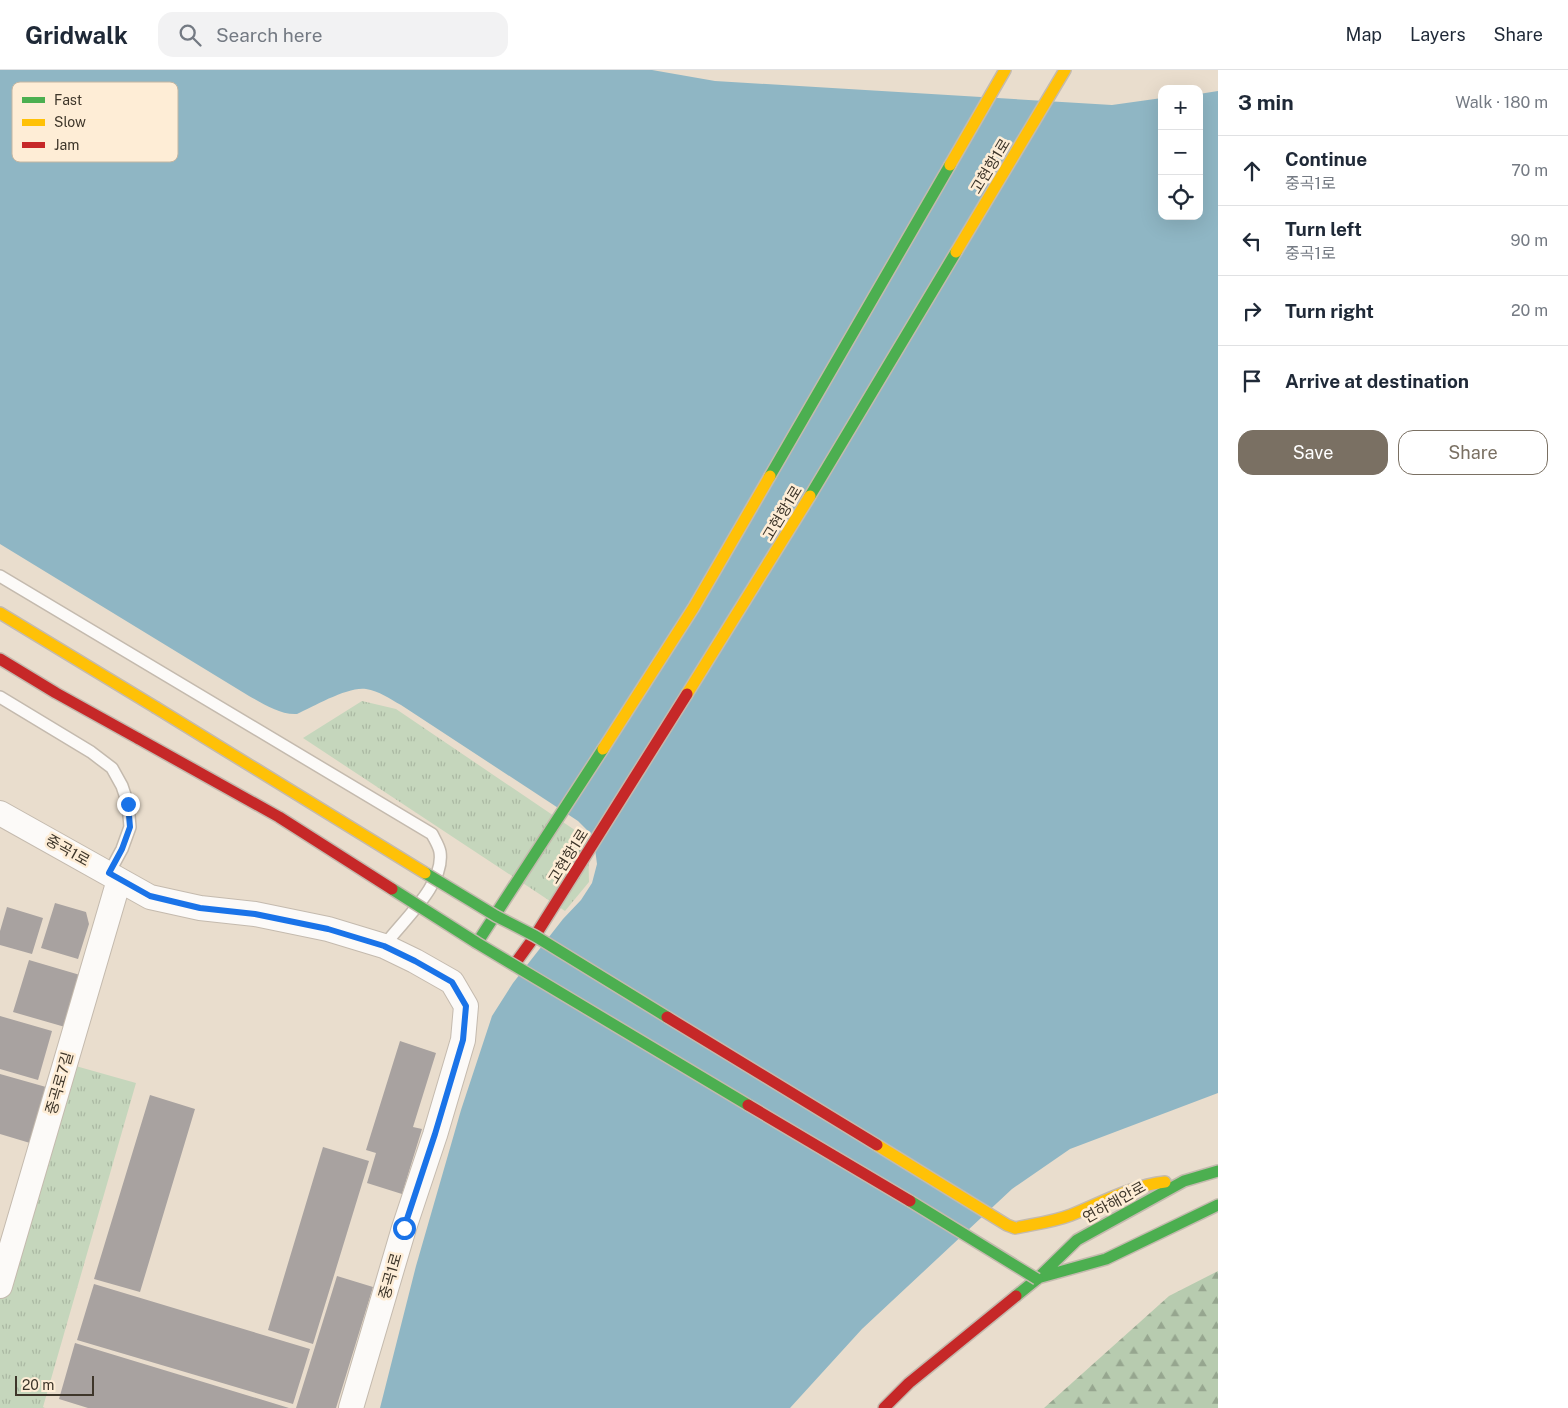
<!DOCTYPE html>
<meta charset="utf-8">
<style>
:root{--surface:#fff;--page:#f2f2f3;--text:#1f2937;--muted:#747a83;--line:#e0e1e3;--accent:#7a7063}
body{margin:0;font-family:"Public Sans","Noto Sans KR",sans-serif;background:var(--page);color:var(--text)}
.controls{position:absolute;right:15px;top:15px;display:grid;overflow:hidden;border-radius:10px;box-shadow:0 5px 20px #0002}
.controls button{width:45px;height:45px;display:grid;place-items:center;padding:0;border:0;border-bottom:1px solid var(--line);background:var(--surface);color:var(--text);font:25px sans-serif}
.scale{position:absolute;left:15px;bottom:12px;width:79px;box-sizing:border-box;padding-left:5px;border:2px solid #3e362a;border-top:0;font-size:14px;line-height:18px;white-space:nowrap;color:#3e362a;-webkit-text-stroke:4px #feedd6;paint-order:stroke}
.stop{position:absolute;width:15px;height:15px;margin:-11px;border:4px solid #1a73e8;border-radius:50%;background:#fff}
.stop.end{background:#1a73e8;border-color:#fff;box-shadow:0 1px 5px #0008}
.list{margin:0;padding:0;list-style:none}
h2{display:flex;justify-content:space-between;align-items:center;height:65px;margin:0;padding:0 20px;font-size:21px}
h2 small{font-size:16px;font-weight:400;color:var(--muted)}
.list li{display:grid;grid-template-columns:32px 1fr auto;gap:15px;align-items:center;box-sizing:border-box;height:70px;padding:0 20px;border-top:1px solid var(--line)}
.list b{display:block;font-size:19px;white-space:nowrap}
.list p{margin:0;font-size:16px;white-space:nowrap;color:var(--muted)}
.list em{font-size:16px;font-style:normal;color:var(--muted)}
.actions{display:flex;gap:10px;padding:15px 20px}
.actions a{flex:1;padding:11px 0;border:1px solid var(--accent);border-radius:15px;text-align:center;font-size:18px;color:var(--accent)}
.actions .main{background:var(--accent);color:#fff}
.icon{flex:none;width:28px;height:28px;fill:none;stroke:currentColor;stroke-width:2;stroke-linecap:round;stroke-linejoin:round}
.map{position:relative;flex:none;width:1218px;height:1338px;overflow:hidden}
header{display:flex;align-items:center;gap:30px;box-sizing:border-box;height:70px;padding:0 25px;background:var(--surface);border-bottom:1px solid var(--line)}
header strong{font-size:24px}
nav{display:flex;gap:28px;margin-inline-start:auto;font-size:18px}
.search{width:350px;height:45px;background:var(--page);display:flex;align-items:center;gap:12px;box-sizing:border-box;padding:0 18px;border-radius:15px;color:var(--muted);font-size:19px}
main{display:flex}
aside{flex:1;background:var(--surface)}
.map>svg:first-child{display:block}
</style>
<header>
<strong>Gridwalk</strong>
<div class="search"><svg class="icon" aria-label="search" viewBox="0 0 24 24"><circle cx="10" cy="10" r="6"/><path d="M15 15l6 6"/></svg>Search here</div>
<nav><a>Map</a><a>Layers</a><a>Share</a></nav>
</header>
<main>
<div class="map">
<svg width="1218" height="1338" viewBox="0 0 1218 1338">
<defs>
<pattern id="grass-tufts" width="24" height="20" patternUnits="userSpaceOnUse" patternTransform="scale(1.25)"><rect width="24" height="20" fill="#c5d6bc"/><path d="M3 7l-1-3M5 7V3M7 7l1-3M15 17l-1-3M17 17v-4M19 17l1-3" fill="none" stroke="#aab8a2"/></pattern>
<pattern id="forest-firs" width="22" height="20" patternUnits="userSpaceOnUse" patternTransform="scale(1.25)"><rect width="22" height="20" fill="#b7cbaf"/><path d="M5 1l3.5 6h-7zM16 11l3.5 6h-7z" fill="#96a68f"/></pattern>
</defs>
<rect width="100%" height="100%" fill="#e9ddcd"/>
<path fill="url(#grass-tufts)" d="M362,631L396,639L588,769L589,812L565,841L303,668Z
M65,993L136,1013L43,1337L45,1338H0V1216Z"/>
<path fill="url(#forest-firs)" d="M1218,1201V1338H1044L1169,1226Z"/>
<path fill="#8fb6c4" d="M0,0H652L715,11L1112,35L1162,28V146H1199V24L1218,21V1023L1070,1079L1012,1119L862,1259L790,1338H380L416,1196L461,1040L492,946L513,913L563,849L581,830L592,813L597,794L595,779L591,764L578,751L401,635C390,629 379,621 366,619C349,616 314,636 297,644C280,645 264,634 249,626L0,474Z"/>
<path fill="#a8a2a0" d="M55,833L86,842L89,854L78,889L41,878Z
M7,837L43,848L32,884L0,875V861Z
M29,890L80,905L65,957L13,942Z
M0,946L52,961L38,1010L0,999Z
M400,971L436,983L413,1057L422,1059L402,1124L367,1113L376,1083L366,1080Z
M0,1004L46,1017L30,1073L0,1064Z
M150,1025L195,1039L140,1222L94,1209Z
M323,1077L369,1091L313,1274L268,1260Z
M337,1206L373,1217L336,1338H296Z
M94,1214L310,1279L293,1334L77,1270Z
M75,1273L289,1338H88L59,1329Z"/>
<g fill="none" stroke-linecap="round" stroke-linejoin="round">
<g stroke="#c4baae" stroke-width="14">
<path id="lane" d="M0,506L432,764C435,770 439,776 440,782C445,815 401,852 384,876
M0,627L91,682L112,698L122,716L128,734L130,757L122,779L109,803"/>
</g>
<g stroke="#c4baae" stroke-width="26">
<path id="street" d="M0,743L150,827L200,838L255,844L328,859L384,876L415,891L452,912L466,936L463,970L435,1065L404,1158L351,1338
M0,1216L119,810"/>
</g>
<g stroke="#c4baae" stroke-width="14">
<path id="fast" d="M770,406L950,95
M810,426L956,182
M477,873L603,679
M1041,1207L1106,1189L1218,1135
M1016,1226L1037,1209L1077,1170L1184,1111L1218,1101"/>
</g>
<g stroke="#c4baae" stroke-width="14">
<path id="slow" d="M950,95L1005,0
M956,182L1065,0
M0,543L155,637
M687,624L810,426
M603,679L694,537L770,406
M1015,1158C1034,1154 1053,1152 1071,1145C1103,1132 1131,1116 1165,1112"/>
</g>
<g stroke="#c4baae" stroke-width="14">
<path id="jam" d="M0,589L56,623L139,669
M514,895L535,866L687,624
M884,1338L909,1313L1016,1226"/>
</g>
<use href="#lane" stroke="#fcfaf8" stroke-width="11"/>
<use href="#street" stroke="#fcfaf8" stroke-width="24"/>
<use href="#fast" stroke="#4caf50" stroke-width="11"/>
<use href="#slow" stroke="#ffc107" stroke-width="11"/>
<use href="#jam" stroke="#c62828" stroke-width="11"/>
<g stroke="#c4baae" stroke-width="14" stroke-linecap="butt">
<path id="fast-bridge" d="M425,803L496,846L535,866L667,947
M392,819L477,873L748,1035
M910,1131L1037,1209"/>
</g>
<g stroke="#c4baae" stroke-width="14" stroke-linecap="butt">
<path id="slow-bridge" d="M155,637L425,803
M877,1075L1007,1155L1015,1158"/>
</g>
<g stroke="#c4baae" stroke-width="14" stroke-linecap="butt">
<path id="jam-bridge" d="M139,669L279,747L392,819
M667,947L877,1075
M748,1035L910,1131"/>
</g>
<use href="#fast-bridge" stroke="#4caf50" stroke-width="11"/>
<use href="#slow-bridge" stroke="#ffc107" stroke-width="11"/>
<use href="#jam-bridge" stroke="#c62828" stroke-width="11"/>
</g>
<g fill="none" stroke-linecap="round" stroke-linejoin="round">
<path stroke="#1a73e8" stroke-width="6" d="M128,734L130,757L122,779L109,803L150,826L200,838L255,844L328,859L384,876L415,891L452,912L466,936L463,970L435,1064L404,1158"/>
</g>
<g text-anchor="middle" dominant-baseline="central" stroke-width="5" stroke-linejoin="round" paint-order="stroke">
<g font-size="15" fill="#3e362a" stroke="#feedd6">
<text transform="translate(990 96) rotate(-59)">고현항1로</text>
<text transform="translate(782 443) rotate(-59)">고현항1로</text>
<text transform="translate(68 780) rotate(29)">중곡1로</text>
<text transform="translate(568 786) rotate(-58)">고현항1로</text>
<text transform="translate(59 1013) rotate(-74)">중곡로7길</text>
<text transform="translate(1114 1132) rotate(-29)">연하해안로</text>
<text transform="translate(390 1206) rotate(-74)">중곡1로</text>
</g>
</g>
<rect x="12" y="12" width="166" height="80" rx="8" fill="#feedd6" stroke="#c4b6a2" stroke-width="1"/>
<rect x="22" y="27" width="23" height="6" fill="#4caf50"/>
<rect x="22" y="49" width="23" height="7" fill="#ffc107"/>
<rect x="22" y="72" width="23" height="6" fill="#c62828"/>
<g font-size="14" fill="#3e362a">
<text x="54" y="35">Fast</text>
<text x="54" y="57">Slow</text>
<text x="54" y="80">Jam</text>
</g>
</svg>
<div class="controls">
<button>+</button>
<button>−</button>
<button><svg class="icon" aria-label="locate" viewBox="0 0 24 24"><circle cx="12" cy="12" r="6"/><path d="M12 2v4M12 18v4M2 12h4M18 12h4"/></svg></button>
</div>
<div class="scale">20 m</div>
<div class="stop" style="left:404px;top:1158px"></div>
<div class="stop end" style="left:128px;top:734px"></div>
</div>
<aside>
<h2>3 min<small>Walk · 180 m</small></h2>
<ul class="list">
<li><svg class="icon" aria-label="ahead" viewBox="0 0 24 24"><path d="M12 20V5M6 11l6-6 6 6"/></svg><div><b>Continue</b><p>중곡1로</p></div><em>70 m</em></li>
<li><svg class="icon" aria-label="left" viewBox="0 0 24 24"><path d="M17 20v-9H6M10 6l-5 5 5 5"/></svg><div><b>Turn left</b><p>중곡1로</p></div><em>90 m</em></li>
<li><svg class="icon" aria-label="right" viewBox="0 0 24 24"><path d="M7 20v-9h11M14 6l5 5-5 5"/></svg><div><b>Turn right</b></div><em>20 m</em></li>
<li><svg class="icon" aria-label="arrive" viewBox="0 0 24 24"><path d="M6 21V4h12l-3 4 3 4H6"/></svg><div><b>Arrive at destination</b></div></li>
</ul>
<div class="actions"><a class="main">Save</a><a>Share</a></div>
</aside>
</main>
